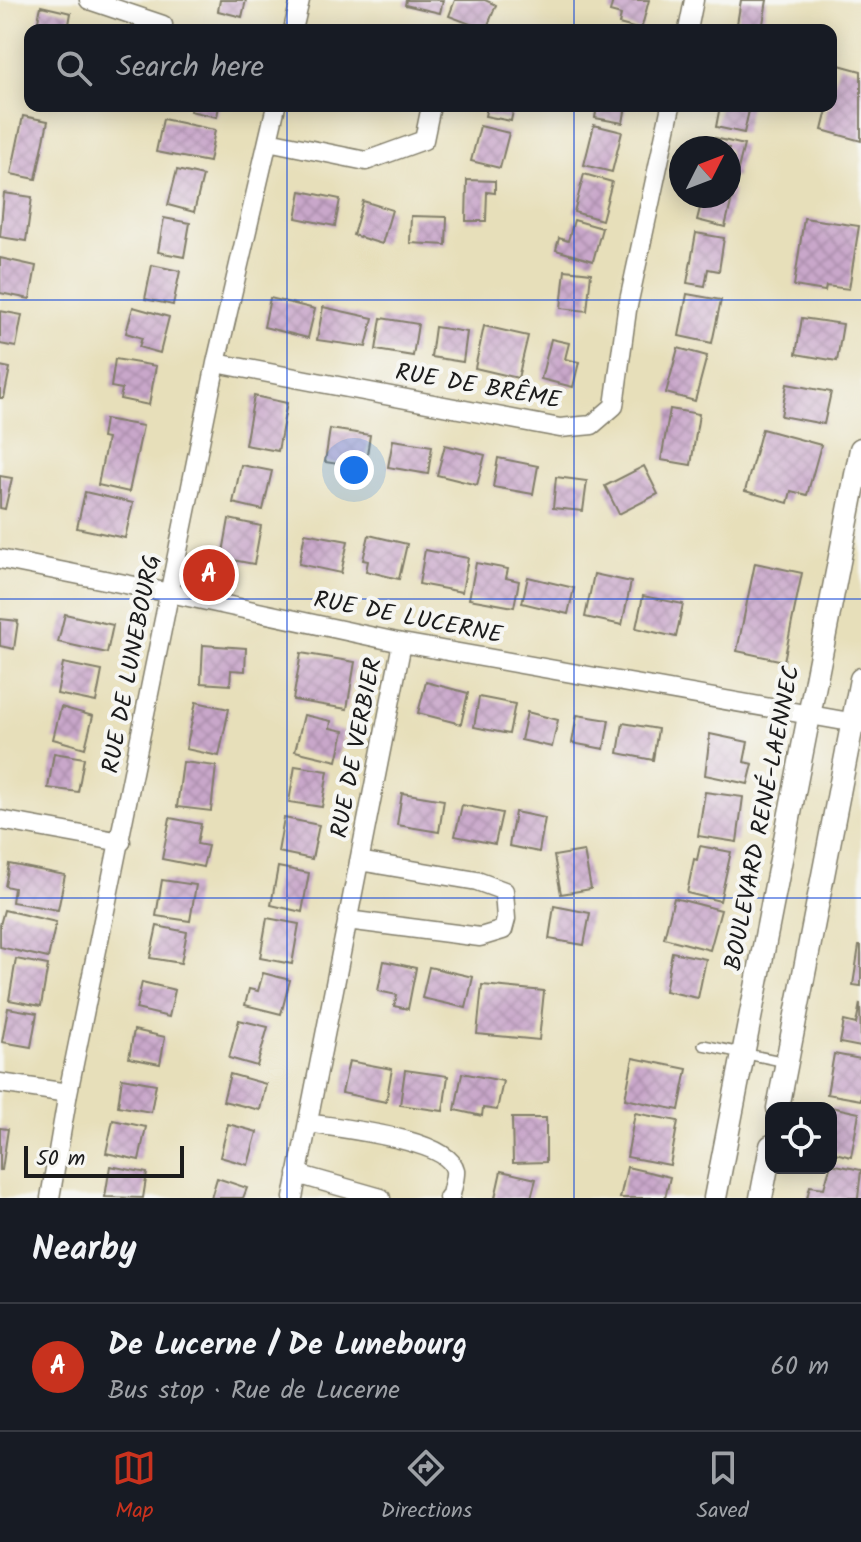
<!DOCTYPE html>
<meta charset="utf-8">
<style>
:root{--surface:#171b24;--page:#20242c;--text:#f1f3f6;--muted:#9ea1a6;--line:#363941;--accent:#c8321e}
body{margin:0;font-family:Kalam,sans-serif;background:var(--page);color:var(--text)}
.controls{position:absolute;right:24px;bottom:24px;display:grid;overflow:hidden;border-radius:16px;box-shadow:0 4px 20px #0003}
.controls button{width:72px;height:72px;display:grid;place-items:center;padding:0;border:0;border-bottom:2px solid var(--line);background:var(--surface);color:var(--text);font:40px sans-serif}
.compass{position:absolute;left:669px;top:136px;width:72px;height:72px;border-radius:50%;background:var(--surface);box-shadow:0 4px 20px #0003;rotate:48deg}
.scale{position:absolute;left:24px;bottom:20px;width:160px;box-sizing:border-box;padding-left:8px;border:4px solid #1c1c1c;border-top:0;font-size:22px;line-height:28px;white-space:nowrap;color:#1c1c1c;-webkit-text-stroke:6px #f6f6f2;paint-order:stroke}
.you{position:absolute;left:354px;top:470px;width:28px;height:28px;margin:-20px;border:6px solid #fff;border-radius:50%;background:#1a73e8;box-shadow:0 0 0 12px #1a73e833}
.badge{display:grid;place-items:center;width:52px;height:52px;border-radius:50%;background:var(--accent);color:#fff;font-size:26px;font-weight:700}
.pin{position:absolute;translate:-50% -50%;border:4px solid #fff;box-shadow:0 2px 8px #0006}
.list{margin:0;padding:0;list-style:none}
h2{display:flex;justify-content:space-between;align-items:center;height:104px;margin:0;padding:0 32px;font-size:34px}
h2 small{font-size:26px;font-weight:400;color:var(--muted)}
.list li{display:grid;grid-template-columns:52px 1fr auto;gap:24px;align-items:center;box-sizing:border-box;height:128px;padding:0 32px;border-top:2px solid var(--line)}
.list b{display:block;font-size:30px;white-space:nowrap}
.list p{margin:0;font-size:26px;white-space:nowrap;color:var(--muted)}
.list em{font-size:26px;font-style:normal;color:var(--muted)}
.icon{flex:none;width:44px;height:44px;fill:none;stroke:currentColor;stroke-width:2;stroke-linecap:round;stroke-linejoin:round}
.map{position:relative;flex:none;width:861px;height:1198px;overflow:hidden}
.search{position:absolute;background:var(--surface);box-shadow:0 4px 20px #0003;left:24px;right:24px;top:24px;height:88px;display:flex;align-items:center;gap:20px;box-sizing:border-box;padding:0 28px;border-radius:16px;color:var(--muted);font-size:30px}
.sheet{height:232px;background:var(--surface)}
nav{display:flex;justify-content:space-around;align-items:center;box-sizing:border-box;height:112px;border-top:2px solid var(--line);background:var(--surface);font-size:22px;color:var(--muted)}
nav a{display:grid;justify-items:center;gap:4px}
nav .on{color:var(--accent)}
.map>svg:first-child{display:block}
</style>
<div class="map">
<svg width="861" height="1198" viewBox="0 0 861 1198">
<defs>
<pattern id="building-cross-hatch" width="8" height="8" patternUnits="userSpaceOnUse" patternTransform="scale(2)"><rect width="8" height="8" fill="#c9a7ca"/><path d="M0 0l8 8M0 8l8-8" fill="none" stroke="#ac8fad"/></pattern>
</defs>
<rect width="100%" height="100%" fill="#f6f6f2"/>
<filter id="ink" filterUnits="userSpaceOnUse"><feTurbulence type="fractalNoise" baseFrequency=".0125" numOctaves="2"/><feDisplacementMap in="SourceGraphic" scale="16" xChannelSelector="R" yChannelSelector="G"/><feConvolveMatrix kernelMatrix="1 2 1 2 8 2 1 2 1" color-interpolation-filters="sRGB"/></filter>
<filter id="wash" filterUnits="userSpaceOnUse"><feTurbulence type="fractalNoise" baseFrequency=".006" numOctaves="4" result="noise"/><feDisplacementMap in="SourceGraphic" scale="32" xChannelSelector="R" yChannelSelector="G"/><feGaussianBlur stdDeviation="1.8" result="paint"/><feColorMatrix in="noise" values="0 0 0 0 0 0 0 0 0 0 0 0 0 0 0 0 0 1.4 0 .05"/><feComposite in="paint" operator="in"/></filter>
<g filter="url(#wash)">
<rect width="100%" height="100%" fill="#e7dfba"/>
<g id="blocks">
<path fill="url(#building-cross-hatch)" d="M220,0H246L242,17L218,11Z
M406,0H443L440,13L405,5Z
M455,0H485L496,5L486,30L449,16Z
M613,0H649L641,30L619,24L621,15L610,12Z
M741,0H767L762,30H736Z
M41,6L71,13L68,30H36Z
M839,65L861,71V141L822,130L828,106H831V95Z
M191,106H219L217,117L190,111Z
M487,106H514L511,121L485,116Z
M597,106H626L623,123L595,118Z
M720,106H750L744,133L716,127Z
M23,116L48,121L36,179L11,174Z
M163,119L215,130L209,162L156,152Z
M594,125L622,132L612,172L584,165Z
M480,126L509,133L500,168L471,161Z
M715,138L744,145L736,177L729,176V148H713Z
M177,170L203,176L194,212L168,205Z
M584,174L612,182L602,220L574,212Z
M467,180L495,181V193L487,192L486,221H466Z
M729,189L734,190L725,227L697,220L703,196H729Z
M301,191L340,199L335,226L296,218Z
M4,193L32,197L26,241L0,237Z
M363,201L392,210L382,244L353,235Z
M411,216L447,217L446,245L410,243Z
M164,218L190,223L184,257L158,252Z
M804,218L859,226L849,289L826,286L825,291L794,286Z
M574,220L602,228L593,261L556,250L559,238L568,241Z
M696,233L724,238L719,271L708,269L705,286L687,283Z
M0,258L36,266L30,299L0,293Z
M152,265L180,271L173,305L145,299Z
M565,270L591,273L587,311L561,308Z
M687,294L721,300L712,343L679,336Z
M270,298L315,309L308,338L264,327Z
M133,307L169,317L160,353L139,347L142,338L126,333Z
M323,307L373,318L366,347L317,340Z
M0,311L22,315L16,347L0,344Z
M381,318L418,324L413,356L376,350Z
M802,318L843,324L837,361L796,354Z
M484,326L528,336L518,378L475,368Z
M435,327L467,332L463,362L431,357Z
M551,339L569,343L565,359L579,362L573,387L541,379Z
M678,348L707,356L695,401L666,393Z
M115,359L156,366L149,405L120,399L122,389L111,387Z
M0,366L10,368L4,398H0Z
M787,384L831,392L824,424L781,416Z
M254,396L287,403L278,451L245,445Z
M670,409L699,414L691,465L661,460Z
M105,419L143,426L129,492L98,485L107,439L102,438Z
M330,429L370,435L365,468L325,462Z
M762,429L821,445L807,495L791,491L788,503L745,491Z
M393,440L432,446L428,474L388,467Z
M445,445L485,455L477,485L437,475Z
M498,458L538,466L533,494L493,487Z
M241,465L272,471L263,510L233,503Z
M644,466L658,494L619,514L605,486Z
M0,476L12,478L5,509L0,508Z
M556,477L587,481L583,511L553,508Z
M85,492L133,503L125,538L77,528Z
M229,519L261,526L254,564L222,558Z
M305,533L348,541L341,573L299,564Z
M369,535L407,544L399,579L366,571L368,561L363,560Z
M425,550L468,558L462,592L419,584Z
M476,563L508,569L506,578L519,581L514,607L469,599Z
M755,563L802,573L784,661L737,651Z
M594,574L631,582L622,625L585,617Z
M528,577L574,588L568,614L522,603Z
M643,596L683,604L676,637L636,628Z
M65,614L113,625L107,653L58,642Z
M0,619L18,621L14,649L0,646Z
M203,645L246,648L245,671L231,670L230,685L201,683Z
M301,653L355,662L347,709L293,700Z
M63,663L102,671L96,702L57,694Z
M426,682L468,693L461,724L418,713Z
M479,697L515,704L509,734L474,727Z
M196,702L229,709L219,756L186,749Z
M61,707L93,716L85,748L53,739Z
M527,712L558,720L552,747L521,740Z
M304,715L331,721L330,728L344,731L337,761L295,751Z
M577,715L609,720L604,749L572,743Z
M623,723L658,729L653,760L618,753Z
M710,734L748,742L744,762L753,764L748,784L705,775Z
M54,753L84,758L78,792L48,788Z
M183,762L216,766L211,811L177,807Z
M295,766L328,771L322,807L289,802Z
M705,792L743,797L737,842L698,836Z
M402,793L444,800L439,832L397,825Z
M462,805L502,813L495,844L455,836Z
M515,812L545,818L539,852L509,846Z
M170,818L201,824L197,844L208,846L203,867L162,859Z
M284,818L319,825L312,859L278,852Z
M700,846L731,852L720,901L687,893L694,859L697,860Z
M584,851L591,889L561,894L554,856Z
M9,864L65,875L58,910L12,902L14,888L5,886Z
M278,867L309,873L302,912L271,905Z
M162,880L196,885L190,921L156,916Z
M674,898L721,910L710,950L664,938Z
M554,906L590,913L584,945L549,939Z
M4,910L56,922L48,958L0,947V925Z
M267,918L299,924L292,964L260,958Z
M157,926L187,932L181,963L150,958Z
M859,946H861V986L853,985Z
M672,952L706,959L698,998L665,991Z
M16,959L48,965L41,1006L9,1000Z
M384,961L416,968L408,1009L394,1006L397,995L378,991Z
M429,967L473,977L466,1008L422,998Z
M263,973L290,980L281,1014L245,1005L249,989L258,991Z
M142,982L175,990L169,1017L136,1009Z
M482,985L544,991L539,1040L477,1034Z
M860,1003L861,1047L840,1043L844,1021L856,1024Z
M8,1008L37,1013L31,1047L2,1042Z
M239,1020L268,1027L257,1066L229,1058Z
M134,1030L165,1037L160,1064L129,1058Z
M834,1054L861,1059V1100L827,1094Z
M633,1058L687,1069L679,1110L625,1099Z
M349,1061L392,1069L386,1102L342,1093Z
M405,1070L448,1076L443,1111L400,1105Z
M462,1073L503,1081L497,1110L483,1108L482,1116L455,1110Z
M230,1074L266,1084L260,1110L223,1101Z
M122,1078L156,1084L151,1112L118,1106Z
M831,1107L859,1113L851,1157L831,1152Z
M635,1113L678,1121L670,1165L627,1157Z
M512,1118H546V1162L513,1163Z
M113,1120L146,1127L139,1160L106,1153Z
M228,1124L257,1132L248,1165L220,1157Z
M0,1128L8,1129L2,1170H0Z
M831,1164L861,1170L858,1198H807L810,1186L824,1188Z
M110,1166L147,1173L143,1198L105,1197Z
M627,1167L670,1177L665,1198H620Z
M501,1171L536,1179L531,1198H495Z
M217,1178L247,1188L243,1198H211Z"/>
</g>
</g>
<g filter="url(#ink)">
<use href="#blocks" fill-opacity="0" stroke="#827e6b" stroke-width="2"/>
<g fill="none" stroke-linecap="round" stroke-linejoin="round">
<g stroke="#827e6b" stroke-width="12">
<path id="service" d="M703,1045L786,1062"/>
</g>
<g stroke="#827e6b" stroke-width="21">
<path id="minor" d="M89,0L163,25
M293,30L300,0
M688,30L694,0
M268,141L366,161L424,140L431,106
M216,363L560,428L592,425L614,406L627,310L671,106
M0,559L170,593L402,643L861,724
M0,820L121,842
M347,920L480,937L503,930L506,919L504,891L477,881L359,861
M0,1083L68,1093
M308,1123C336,1128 448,1138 455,1170C456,1177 452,1188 451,1195L448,1198
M297,1174L381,1198
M50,1198L68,1093L216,363L276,106
M293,1198L402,643"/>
</g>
<g stroke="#827e6b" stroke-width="25">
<path id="tertiary" d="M778,1108L861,679
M715,1198L861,449
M761,1198L771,1146"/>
</g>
<use href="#service" stroke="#fff" stroke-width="9"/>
<use href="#minor" stroke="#fff" stroke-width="18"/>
<use href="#tertiary" stroke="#fff" stroke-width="22"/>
</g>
</g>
<path fill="none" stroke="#1d4ed8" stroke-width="2" stroke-opacity="0.55" d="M287,0V30M574,0V30M287,106V1198M574,106V1198M0,300H861M0,599H861M0,898H861"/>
<g text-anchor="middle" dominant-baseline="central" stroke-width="8" stroke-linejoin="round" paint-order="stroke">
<g font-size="24" fill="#1c1c1c" stroke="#f6f6f2">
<text transform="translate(478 387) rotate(10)">RUE DE BRÊME</text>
<text transform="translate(408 618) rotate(11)">RUE DE LUCERNE</text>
<text transform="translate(132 664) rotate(-79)">RUE DE LUNEBOURG</text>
<text transform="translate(357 748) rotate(-79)">RUE DE VERBIER</text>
<text transform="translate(763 818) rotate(-79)">BOULEVARD RENÉ-LAENNEC</text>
</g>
</g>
</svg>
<div class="controls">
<button><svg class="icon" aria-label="locate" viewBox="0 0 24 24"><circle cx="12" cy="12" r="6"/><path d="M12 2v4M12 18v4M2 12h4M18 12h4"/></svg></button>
</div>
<svg class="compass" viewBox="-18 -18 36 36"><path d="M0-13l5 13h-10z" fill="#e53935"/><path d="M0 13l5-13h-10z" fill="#9ea1a6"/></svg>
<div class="scale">50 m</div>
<div class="you"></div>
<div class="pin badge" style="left:209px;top:575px">A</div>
<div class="search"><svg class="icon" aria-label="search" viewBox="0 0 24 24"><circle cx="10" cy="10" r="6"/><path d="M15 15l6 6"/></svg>Search here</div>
</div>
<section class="sheet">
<h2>Nearby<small></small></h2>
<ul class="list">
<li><span class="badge">A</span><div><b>De Lucerne / De Lunebourg</b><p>Bus stop · Rue de Lucerne</p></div><em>60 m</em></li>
</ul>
</section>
<nav>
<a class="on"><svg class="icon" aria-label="map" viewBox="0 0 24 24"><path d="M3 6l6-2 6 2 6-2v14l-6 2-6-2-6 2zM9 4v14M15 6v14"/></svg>Map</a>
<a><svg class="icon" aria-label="directions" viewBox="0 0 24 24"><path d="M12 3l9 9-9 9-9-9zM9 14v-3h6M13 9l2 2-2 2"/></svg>Directions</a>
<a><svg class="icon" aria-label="saved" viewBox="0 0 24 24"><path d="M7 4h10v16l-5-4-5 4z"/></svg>Saved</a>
</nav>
